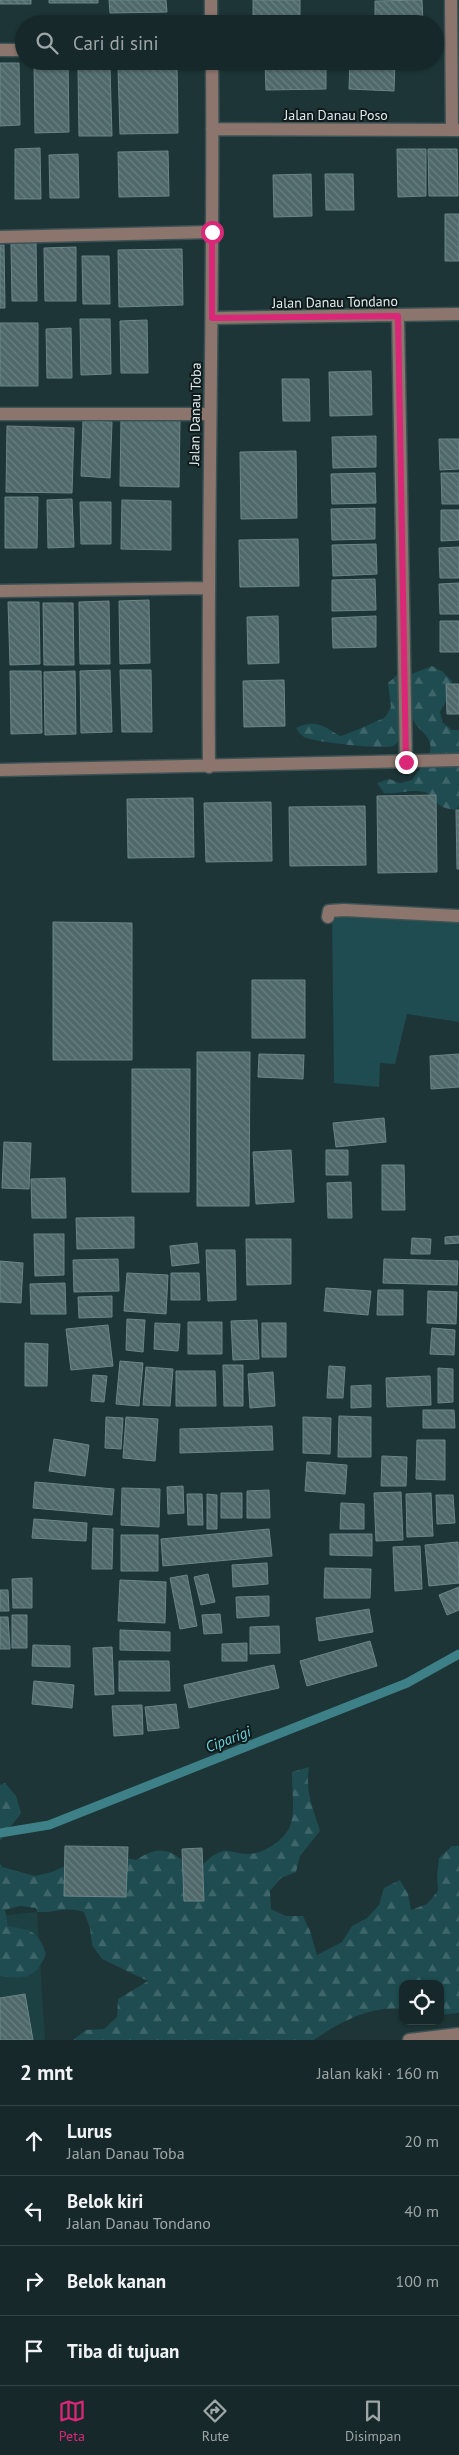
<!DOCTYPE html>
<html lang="id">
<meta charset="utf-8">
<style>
:root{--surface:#162829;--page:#233435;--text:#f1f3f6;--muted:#9ea6a8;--line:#354446;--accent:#db2777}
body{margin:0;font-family:"PT Sans",sans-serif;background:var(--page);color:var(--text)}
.controls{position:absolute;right:15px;bottom:15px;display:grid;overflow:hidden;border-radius:10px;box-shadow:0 1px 4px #0004}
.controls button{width:45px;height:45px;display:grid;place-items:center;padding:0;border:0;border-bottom:1px solid var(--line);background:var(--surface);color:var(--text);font:25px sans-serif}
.stop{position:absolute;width:15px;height:15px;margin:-11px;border:4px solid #db2777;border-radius:50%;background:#fff}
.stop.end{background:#db2777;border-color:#fff;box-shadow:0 1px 5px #0008}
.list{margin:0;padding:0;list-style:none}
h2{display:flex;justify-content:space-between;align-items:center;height:65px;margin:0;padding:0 20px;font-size:21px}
h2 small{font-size:16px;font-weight:400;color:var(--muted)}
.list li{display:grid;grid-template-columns:32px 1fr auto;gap:15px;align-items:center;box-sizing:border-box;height:70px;padding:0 20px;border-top:1px solid var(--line)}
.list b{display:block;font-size:19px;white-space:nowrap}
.list p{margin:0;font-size:16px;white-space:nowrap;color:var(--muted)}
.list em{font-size:16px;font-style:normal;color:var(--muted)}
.icon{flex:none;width:28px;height:28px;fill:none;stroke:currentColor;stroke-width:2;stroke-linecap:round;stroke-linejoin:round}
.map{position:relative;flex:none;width:459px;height:2040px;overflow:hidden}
.search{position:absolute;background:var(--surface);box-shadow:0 1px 4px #0004;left:15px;right:15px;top:15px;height:55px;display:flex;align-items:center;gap:12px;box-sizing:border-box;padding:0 18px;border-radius:28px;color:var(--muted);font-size:19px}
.sheet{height:345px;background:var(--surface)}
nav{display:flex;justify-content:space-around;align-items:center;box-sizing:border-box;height:70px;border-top:1px solid var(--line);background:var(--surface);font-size:14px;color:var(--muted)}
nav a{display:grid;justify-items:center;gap:2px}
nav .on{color:var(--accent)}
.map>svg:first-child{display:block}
</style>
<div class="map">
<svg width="459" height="2040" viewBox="0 0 459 2040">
<defs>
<pattern id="forest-firs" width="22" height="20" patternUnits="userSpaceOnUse" patternTransform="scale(1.25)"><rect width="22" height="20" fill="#1e4c50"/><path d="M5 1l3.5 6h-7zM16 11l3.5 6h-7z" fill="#3e666a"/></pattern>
<pattern id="building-back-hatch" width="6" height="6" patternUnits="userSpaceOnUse" patternTransform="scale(1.25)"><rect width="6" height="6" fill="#4f696b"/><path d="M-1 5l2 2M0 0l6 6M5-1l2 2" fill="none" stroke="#687f80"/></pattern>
</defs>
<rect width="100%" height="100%" fill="#1d3537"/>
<path fill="#1d4042" d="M37,1912L45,2040H0V1916Z"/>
<path fill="#1e4c50" d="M459,915V1022L407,1014L395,1064L380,1063L379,1087L334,1083L332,916Z"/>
<path fill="url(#forest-firs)" d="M432,666L443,672L452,681L451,692L440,712L443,723L452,730H459V806L456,810C449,809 442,808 437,803C434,801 432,796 429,794C418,787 396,795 384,793L377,783L389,779L400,783L412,780C420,767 438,753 427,737C422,729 418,730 412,718C404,725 403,741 393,746C384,750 313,742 304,737C301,735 298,731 296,728C316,719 323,726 340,736C346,735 381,720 385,717C387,715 389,710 391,707L388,683L397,675H409Z
M309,1767C305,1794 313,1807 320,1831L300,1856L296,1872L281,1878L270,1891L271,1909L286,1916H303L310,1931L317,1955L342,1942L352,1926L367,1918L379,1905L384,1888L400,1880L408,1894L411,1910L427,1904L438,1891L437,1875L439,1858L452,1846H459V2013L440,2015V1984H403V2009C372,2005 339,2022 314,2040H73L86,2030L104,2029L117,2017L118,1999L148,1981L102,1959L92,1945L90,1928L84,1912C64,1906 58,1913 37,1912L36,1908L20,1906L5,1910L8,1926C31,1930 38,1930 46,1954C36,1978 25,1980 0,1976V1863L2,1867L35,1876L52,1872L84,1857L101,1853L136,1860C164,1842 173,1852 196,1872C203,1864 212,1854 223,1851C230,1850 239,1854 246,1854C262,1855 284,1841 290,1826C296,1810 291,1788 292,1772Z
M5,1783L16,1796L21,1813L0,1841V1785Z"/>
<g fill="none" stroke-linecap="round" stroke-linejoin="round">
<path stroke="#3d8087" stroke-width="9" d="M0,1833L49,1825L407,1683L459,1654"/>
</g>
<path fill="url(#building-back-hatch)" stroke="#6b8588" d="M0,0H31V4H0Z
M49,0H98V3H49Z
M109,0H166L167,12L110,13Z
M253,0H300V24H253Z
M422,0L423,24H375V1Z
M265,61H326V89L266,90Z
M350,61H395L394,91L349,89Z
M34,62H68L69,132L35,133Z
M0,63H19L20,125L0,126Z
M177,66L178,133L120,134L118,67Z
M78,68H110L112,136H79Z
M40,148L41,199H15V149Z
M397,149H426V196L398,197Z
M428,149H457L458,196H429Z
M168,151L169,196L119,197L118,152Z
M78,154L79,198H50L49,155Z
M311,174L312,216L274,217L273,175Z
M325,174H353L354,210H326Z
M445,214H459V261H445Z
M36,243L37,301H12L11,244Z
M0,245H4L5,308H0Z
M76,247V301H45L44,248Z
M182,249L183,305L119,307L118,250Z
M82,256H109L110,304H83Z
M80,319H110L111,374L81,375Z
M147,320L148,373H121L120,321Z
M0,323H38V386H0Z
M71,328L72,378H47L46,329Z
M371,371L372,415L330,416L329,372Z
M282,379H309L310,421H283Z
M121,419H180L179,487L120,486Z
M83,421L112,422L110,478L81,476Z
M7,426L74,428L72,493L6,492Z
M376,436V467L333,468L332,437Z
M439,439H459V469L440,470Z
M296,451L297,518L241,519L240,452Z
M375,473L376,503L332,504L331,474Z
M441,473H459V504H442Z
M5,497H38L37,548H5Z
M72,499L74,547L48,548L47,500Z
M122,500L171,501V550L121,549Z
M80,502H111V544H81Z
M375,508V539L332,540L331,509Z
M441,510H459V540L441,541Z
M298,539L299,586L240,587L239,540Z
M376,544L377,574L333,576L332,545Z
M459,547V578H440L439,548Z
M375,579L376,610L332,611V580Z
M459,583V614H440L439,584Z
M149,600L150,663L120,664L119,601Z
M109,601L110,664H80L79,602Z
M8,602H39L40,664L10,665Z
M43,603H73L74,665H44Z
M278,616L279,663L248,664L247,617Z
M376,616V647L333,648L332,618Z
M440,621H459V652H440Z
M110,670L112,732L81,733L80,671Z
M120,670H151L152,732H122Z
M10,671H41L42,733L11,734Z
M75,671L76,734L45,735L44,672Z
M284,680L285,726L244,727L243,681Z
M446,684H459V714H447Z
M436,795L437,872L378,873L377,796Z
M193,798L194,857L128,858L127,799Z
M271,802L272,861L206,862L204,803Z
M365,806L366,865L290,866L289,807Z
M456,810H459V869H457Z
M53,922L132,923V1060H53Z
M252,980H305V1038H252Z
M197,1052H250L249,1206H197Z
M259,1054L304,1055L303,1079L258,1077Z
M459,1054V1087L431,1089L430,1056Z
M132,1069H190L189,1192H132Z
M384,1118L386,1142L336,1147L333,1123Z
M4,1142L31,1143L29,1189L2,1188Z
M291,1150L294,1202L256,1204L253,1152Z
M326,1150H348V1175H326Z
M382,1165H404L405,1210H382Z
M65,1178L66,1218H32L31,1179Z
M351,1182L352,1218H328L327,1183Z
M134,1217V1248L77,1249L76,1218Z
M34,1234H64V1275L35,1276Z
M459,1236V1243L445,1244V1237Z
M412,1238L431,1239L430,1254H411Z
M246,1239H291V1284L247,1285Z
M197,1243L199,1263L172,1266L170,1246Z
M206,1250H235L236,1300L208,1301Z
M118,1259L119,1291L74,1292L73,1260Z
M384,1259L458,1261L457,1285L383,1283Z
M0,1261L23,1263L21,1303L0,1302Z
M127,1273L168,1275L166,1314L124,1311Z
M171,1273H199L200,1300H171Z
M65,1283L66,1314H31L30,1284Z
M326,1288L371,1291L368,1315L324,1311Z
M378,1290H403V1315H377Z
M428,1291L457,1292L456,1324L427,1323Z
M112,1296V1317L79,1318L78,1297Z
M127,1319L145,1320L143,1352L126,1350Z
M257,1320L259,1359L233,1360L231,1321Z
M188,1322H222V1354H188Z
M155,1323L180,1324L178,1351L154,1349Z
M262,1323H286V1357H262Z
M108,1325L113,1366L71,1370L66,1329Z
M432,1328L455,1330L454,1355L430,1354Z
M25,1343L48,1344L47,1386H25Z
M120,1361L143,1363L139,1406L116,1404Z
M223,1365H243V1406H224Z
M329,1366L345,1367L343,1398H327Z
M146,1367L173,1369L170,1406L143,1405Z
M438,1368L453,1369V1402L438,1403Z
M176,1371H215L216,1406H176Z
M273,1372L275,1406L250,1408L248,1374Z
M93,1375L107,1376L104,1402L91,1401Z
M430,1376L431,1405L387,1407L386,1378Z
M371,1385V1407L351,1408V1386Z
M423,1410H454L455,1428H423Z
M339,1416L371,1417V1457H338Z
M106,1417L123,1418L121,1449L105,1448Z
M126,1417L158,1419L155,1461L123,1458Z
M303,1417L331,1418L330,1454L303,1453Z
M272,1426L273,1450L180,1453V1429Z
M54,1439L89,1445L85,1476L49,1471Z
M417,1440H445V1480L416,1479Z
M382,1456L407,1457L406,1486H381Z
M307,1462L347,1465L345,1494L305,1491Z
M35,1482L114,1489L112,1515L33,1508Z
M183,1486L184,1513L168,1514L167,1487Z
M122,1488L160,1489L159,1527L121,1525Z
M269,1490L270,1518H247V1491Z
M401,1492L403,1540L376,1541L374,1493Z
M221,1493H242V1518H221Z
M431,1493L433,1536L407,1537L406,1494Z
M187,1494H202L203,1525H188Z
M207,1494L217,1495V1529H207Z
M436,1495H453L455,1523L437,1524Z
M341,1503L364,1504V1529H340Z
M34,1519L87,1523L86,1541L32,1538Z
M93,1528L113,1529L112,1569H92Z
M269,1529L272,1556L163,1566L161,1539Z
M330,1534H372V1556L330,1555Z
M121,1535H158V1571H121Z
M458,1542L459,1583L429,1586L425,1545Z
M420,1546L422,1589L395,1591L393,1547Z
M267,1563L268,1584L233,1587L232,1565Z
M325,1568L371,1569L370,1598H324Z
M208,1574L215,1602L201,1605L194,1577Z
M187,1575L197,1626L180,1629L170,1578Z
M32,1578V1608H13L12,1579Z
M120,1580L166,1582L165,1623L118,1621Z
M459,1587V1610L447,1615L439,1595Z
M0,1590H8L9,1611H0Z
M269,1596V1616L237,1618L236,1597Z
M369,1609L373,1632L319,1641L316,1618Z
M220,1614L222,1633L204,1634L202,1615Z
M12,1615H27V1648H12Z
M0,1617H8L10,1649H0Z
M279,1626L280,1653L250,1654V1627Z
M120,1630L170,1632V1651L120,1650Z
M370,1641L377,1666L307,1686L300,1661Z
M247,1643V1661H222V1644Z
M33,1645L70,1646V1667L32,1666Z
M112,1647L114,1694L95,1695L93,1648Z
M119,1661H169L170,1691H119Z
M274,1665L279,1688L189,1708L184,1685Z
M34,1681L74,1685L72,1708L32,1704Z
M176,1704L179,1728L148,1731L145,1707Z
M142,1705L143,1734L114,1736L112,1706Z
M65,1846L128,1847L126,1897L64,1896Z
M202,1848L204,1901H184L182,1849Z
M25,1994L33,2040H0V1998Z"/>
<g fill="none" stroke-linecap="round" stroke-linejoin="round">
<g stroke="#3c5254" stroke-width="15">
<path id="minor" d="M211,0V24
M451,0L452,130
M0,50H24
M212,129L459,130
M0,237L212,232
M398,316L406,762
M212,318L459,314
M0,414H210
M0,591L208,588
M209,767C207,532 214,297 212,61
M0,770L459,760
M328,917L329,911L344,910L459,916
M409,2040L459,2034"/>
</g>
<use href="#minor" stroke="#8c756d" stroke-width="12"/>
</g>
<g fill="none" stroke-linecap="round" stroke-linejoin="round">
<path stroke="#db2777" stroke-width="6" d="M212,232V318L398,316L406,762"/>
</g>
<g text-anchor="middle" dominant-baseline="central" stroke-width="4" stroke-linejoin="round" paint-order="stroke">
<g font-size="14" fill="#deecee" stroke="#101a1b">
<text x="336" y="115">Jalan Danau Poso</text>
<text transform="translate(335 302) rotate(-1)">Jalan Danau Tondano</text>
<text transform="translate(195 414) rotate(-89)">Jalan Danau Toba</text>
</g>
<g font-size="15" font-style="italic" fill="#6ad4de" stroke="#101a1b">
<text transform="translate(228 1739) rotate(-21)">Ciparigi</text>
</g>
</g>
</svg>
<div class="controls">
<button><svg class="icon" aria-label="locate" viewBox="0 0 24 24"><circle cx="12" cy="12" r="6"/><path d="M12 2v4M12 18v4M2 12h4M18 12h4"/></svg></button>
</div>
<div class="stop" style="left:212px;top:232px"></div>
<div class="stop end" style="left:406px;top:762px"></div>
<div class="search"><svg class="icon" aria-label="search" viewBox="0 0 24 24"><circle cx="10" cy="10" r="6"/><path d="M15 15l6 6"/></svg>Cari di sini</div>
</div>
<section class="sheet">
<h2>2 mnt<small>Jalan kaki · 160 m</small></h2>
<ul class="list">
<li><svg class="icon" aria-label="ahead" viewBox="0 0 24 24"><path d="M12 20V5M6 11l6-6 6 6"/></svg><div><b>Lurus</b><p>Jalan Danau Toba</p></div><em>20 m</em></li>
<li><svg class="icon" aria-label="left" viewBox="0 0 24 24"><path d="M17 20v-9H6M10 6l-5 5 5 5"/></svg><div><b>Belok kiri</b><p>Jalan Danau Tondano</p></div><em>40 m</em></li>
<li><svg class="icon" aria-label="right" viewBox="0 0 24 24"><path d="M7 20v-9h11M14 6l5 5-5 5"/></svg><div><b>Belok kanan</b></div><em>100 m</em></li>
<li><svg class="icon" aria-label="arrive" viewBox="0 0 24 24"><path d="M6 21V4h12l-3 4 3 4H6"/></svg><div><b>Tiba di tujuan</b></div></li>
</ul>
</section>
<nav>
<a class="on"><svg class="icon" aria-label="map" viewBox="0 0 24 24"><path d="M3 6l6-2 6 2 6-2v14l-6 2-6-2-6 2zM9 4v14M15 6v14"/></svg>Peta</a>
<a><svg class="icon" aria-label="directions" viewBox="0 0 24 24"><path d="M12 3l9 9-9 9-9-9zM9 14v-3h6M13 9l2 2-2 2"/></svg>Rute</a>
<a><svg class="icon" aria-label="saved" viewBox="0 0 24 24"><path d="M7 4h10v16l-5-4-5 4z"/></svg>Disimpan</a>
</nav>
